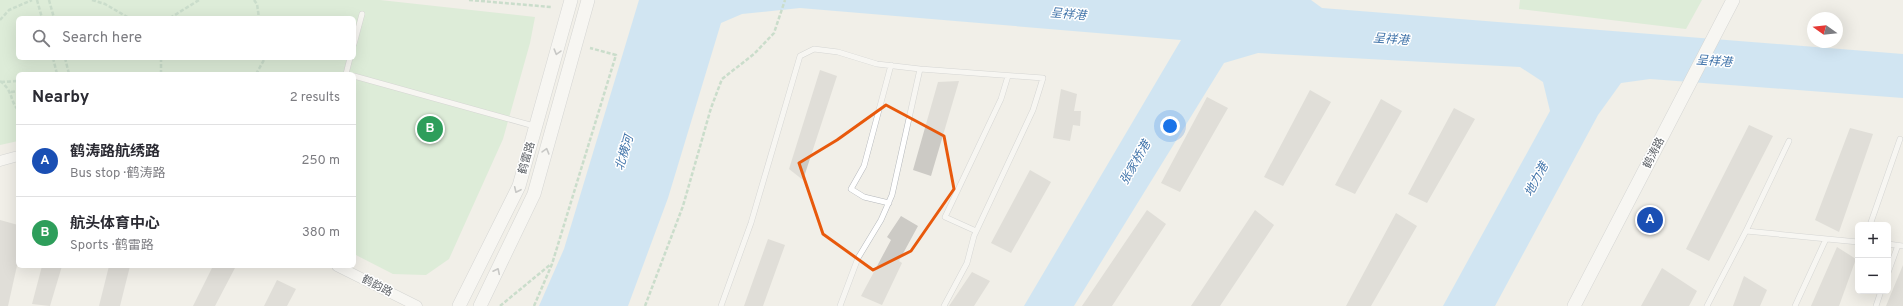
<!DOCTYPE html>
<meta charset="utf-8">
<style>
:root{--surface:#fff;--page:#f2f2f3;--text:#2b2b33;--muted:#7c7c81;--line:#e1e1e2;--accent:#ea4335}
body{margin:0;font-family:Overpass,"Noto Sans SC",sans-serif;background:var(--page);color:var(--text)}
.controls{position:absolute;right:12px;bottom:12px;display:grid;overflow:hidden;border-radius:6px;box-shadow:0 4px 16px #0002}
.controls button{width:36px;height:36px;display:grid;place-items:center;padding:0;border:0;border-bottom:1px solid var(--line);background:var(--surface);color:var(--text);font:20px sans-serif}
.compass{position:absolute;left:1807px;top:12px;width:36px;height:36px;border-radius:50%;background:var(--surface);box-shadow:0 4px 16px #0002;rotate:285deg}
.you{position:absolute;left:1170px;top:126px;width:14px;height:14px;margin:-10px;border:3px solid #fff;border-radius:50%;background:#1a73e8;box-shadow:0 0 0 6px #1a73e833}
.badge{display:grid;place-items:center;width:26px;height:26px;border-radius:50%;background:var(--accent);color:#fff;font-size:13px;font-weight:700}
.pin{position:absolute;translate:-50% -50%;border:2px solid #fff;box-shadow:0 1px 4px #0006}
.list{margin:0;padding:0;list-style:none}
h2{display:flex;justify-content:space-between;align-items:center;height:52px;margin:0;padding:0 16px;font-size:17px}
h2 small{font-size:13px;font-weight:400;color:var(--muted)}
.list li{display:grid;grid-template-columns:26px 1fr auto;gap:12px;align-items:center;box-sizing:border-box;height:72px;padding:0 16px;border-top:1px solid var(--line)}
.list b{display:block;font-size:15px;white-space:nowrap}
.list p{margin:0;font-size:13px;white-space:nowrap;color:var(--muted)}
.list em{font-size:13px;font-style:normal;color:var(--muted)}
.icon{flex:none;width:22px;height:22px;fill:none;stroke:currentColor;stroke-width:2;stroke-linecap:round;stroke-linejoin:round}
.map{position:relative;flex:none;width:1903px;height:306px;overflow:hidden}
.search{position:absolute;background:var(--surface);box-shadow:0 4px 16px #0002;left:16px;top:16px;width:340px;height:44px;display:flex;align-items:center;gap:10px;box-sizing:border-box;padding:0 14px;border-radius:6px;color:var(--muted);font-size:15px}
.panel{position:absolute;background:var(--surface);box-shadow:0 4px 16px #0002;left:16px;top:72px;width:340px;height:196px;border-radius:6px}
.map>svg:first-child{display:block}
</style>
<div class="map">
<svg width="1903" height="306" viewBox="0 0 1903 306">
<rect width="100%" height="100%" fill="#f1efe8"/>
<path fill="#c5e8c5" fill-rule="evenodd" d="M0,0H380L535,17L530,43L503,139L449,259L426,275L393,274L354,254V74H18V141L0,145ZM18,18H354V58H18Z
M1520,0H1702L1686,29L1519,9Z"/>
<path fill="#aadaff" d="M639,0H1311L1322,8L1903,54V98L1650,79L1621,83L1598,115L1495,306H1443L1550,111L1543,82L1520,67L1258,53L1224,63L1074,306H1024L1181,40L800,8L742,14L721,23L668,198L628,306H539L564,249Z"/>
<path fill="#cccac5" d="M820,70L837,76L803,180L789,169Z
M959,81L931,176L913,170L938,82Z
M1061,89L1077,94L1074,111H1081L1080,126L1073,125L1070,141L1053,138Z
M1310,90L1331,102L1283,186L1264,177Z
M1207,97L1228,108L1180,192L1161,183Z
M1381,99L1402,111L1355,194L1335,185Z
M1454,108L1475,119L1427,203L1408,194Z
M1749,125L1773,136L1709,261L1686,249Z
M1850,128L1873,134L1839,232L1815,220Z
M1030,170L1051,182L1011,253L991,243Z
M1147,210L1166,224L1112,306H1082Z
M1255,210L1274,225L1220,306H1191Z
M1396,213L1417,226L1371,306H1346Z
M901,216L918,226L899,261L902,263L882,305L861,296L891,240L887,237Z
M0,220L18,225V261L8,306H0Z
M768,239L785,245L763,306H744Z
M1837,247L1856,259L1839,306H1811Z
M1903,265V306H1886Z
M42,266H62L50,306L32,304Z
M109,266H130L120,306H99Z
M213,266H236L215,306H193Z
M1662,268L1697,291L1689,306H1641Z
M972,272L990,281L974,306H949Z
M1744,276L1767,290L1760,306H1733Z
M277,280L296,289L287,306H264Z"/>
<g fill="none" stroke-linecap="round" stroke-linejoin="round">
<g stroke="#b5b8bc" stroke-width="6">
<path id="service" d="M354,44L362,14
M346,74L350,58
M354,76L534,126
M889,203L864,197L851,189L864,166L891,65
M1870,225L1900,139
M976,231L945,217L1001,99L1008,76
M1746,231L1858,242
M1888,244L1903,246
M1888,273L1898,245
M721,306L751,223L800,56L814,49L838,52L877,64L920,69L1043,78L1033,110L974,236L967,263L944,306
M840,306L858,258L881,220L892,195L920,69
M1707,306L1746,231L1789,141
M1795,306L1826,239
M1876,306L1881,291"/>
</g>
<g stroke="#b5b8bc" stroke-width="11">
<path id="minor" d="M0,161L18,156
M337,266L417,306"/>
</g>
<g stroke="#b5b8bc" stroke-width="14">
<path id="tertiary" d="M459,306L519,186L571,0
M480,306L534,194L588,0
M1574,306L1733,0"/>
</g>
<path stroke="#9cc7a9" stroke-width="2.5" stroke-dasharray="4 2" stroke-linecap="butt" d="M37,0L42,18
M49,0L54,18
M92,0L105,4L129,18
M254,0L257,4L259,18
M469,0L551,7
M170,18L199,0
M0,20L9,10L32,0
M53,58L57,74
M65,58L69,74
M161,74V58
M256,74L265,58
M0,81C14,92 9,99 18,110
M1,82L18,81
M11,92L18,91
M500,306L551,264
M534,306L552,264L616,55L590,48
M645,306L683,206L711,108L722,79L754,54L774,33L785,0"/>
<use href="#service" stroke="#fff" stroke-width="5"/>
<use href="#minor" stroke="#fff" stroke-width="10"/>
<use href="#tertiary" stroke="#fff" stroke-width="13"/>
</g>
<defs><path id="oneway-chevron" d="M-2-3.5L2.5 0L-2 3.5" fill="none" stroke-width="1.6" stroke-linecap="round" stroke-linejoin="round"/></defs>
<g stroke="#979a9d">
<use href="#oneway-chevron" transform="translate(557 52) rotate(106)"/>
<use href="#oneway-chevron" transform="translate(546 151) rotate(-74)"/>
<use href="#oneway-chevron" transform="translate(517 190) rotate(115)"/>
<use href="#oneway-chevron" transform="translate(497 271) rotate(-64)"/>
</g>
<path d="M0 0H1903V306H0ZM886,105L944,136L954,189L911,251L873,270L823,234L799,163L837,140Z" fill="#f1efe8" fill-opacity=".55" fill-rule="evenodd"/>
<path fill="none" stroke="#e8590c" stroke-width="3" stroke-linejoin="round" d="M886,105L944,136L954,189L911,251L873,270L823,234L799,163L837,140Z"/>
<g text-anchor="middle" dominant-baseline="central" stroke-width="3" stroke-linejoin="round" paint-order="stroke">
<g font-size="11" fill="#5f6368" stroke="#fff">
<text transform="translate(1654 153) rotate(-63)">鹤涛路</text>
<text transform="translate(527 158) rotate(-74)">鹤雷路</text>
<text transform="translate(377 286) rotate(27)">鹤韵路</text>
</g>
<g font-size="12" font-style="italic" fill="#4174aa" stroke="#fff">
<text transform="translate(1068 15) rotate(5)">呈祥港</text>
<text transform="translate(1391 40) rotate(4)">呈祥港</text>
<text transform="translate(1714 62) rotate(4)">呈祥港</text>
<text transform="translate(625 153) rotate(-73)">北横河</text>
<text transform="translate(1136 163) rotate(-60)">张家桥港</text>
<text transform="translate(1537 180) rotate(-62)">地力港</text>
</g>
</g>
</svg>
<div class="controls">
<button>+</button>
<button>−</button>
</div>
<svg class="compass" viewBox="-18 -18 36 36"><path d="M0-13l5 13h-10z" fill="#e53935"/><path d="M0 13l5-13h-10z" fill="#7c7c81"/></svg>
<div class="you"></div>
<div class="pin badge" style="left:1650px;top:220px;background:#1a4fb4">A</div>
<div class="pin badge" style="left:430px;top:129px;background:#2e9e5b">B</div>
<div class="search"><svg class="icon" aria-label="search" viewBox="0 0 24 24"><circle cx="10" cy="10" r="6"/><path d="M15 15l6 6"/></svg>Search here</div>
<section class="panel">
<h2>Nearby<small>2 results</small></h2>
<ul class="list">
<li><span class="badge" style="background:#1a4fb4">A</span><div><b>鹤涛路航绣路</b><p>Bus stop · 鹤涛路</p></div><em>250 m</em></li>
<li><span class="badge" style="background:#2e9e5b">B</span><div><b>航头体育中心</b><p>Sports · 鹤雷路</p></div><em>380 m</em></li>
</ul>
</section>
</div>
